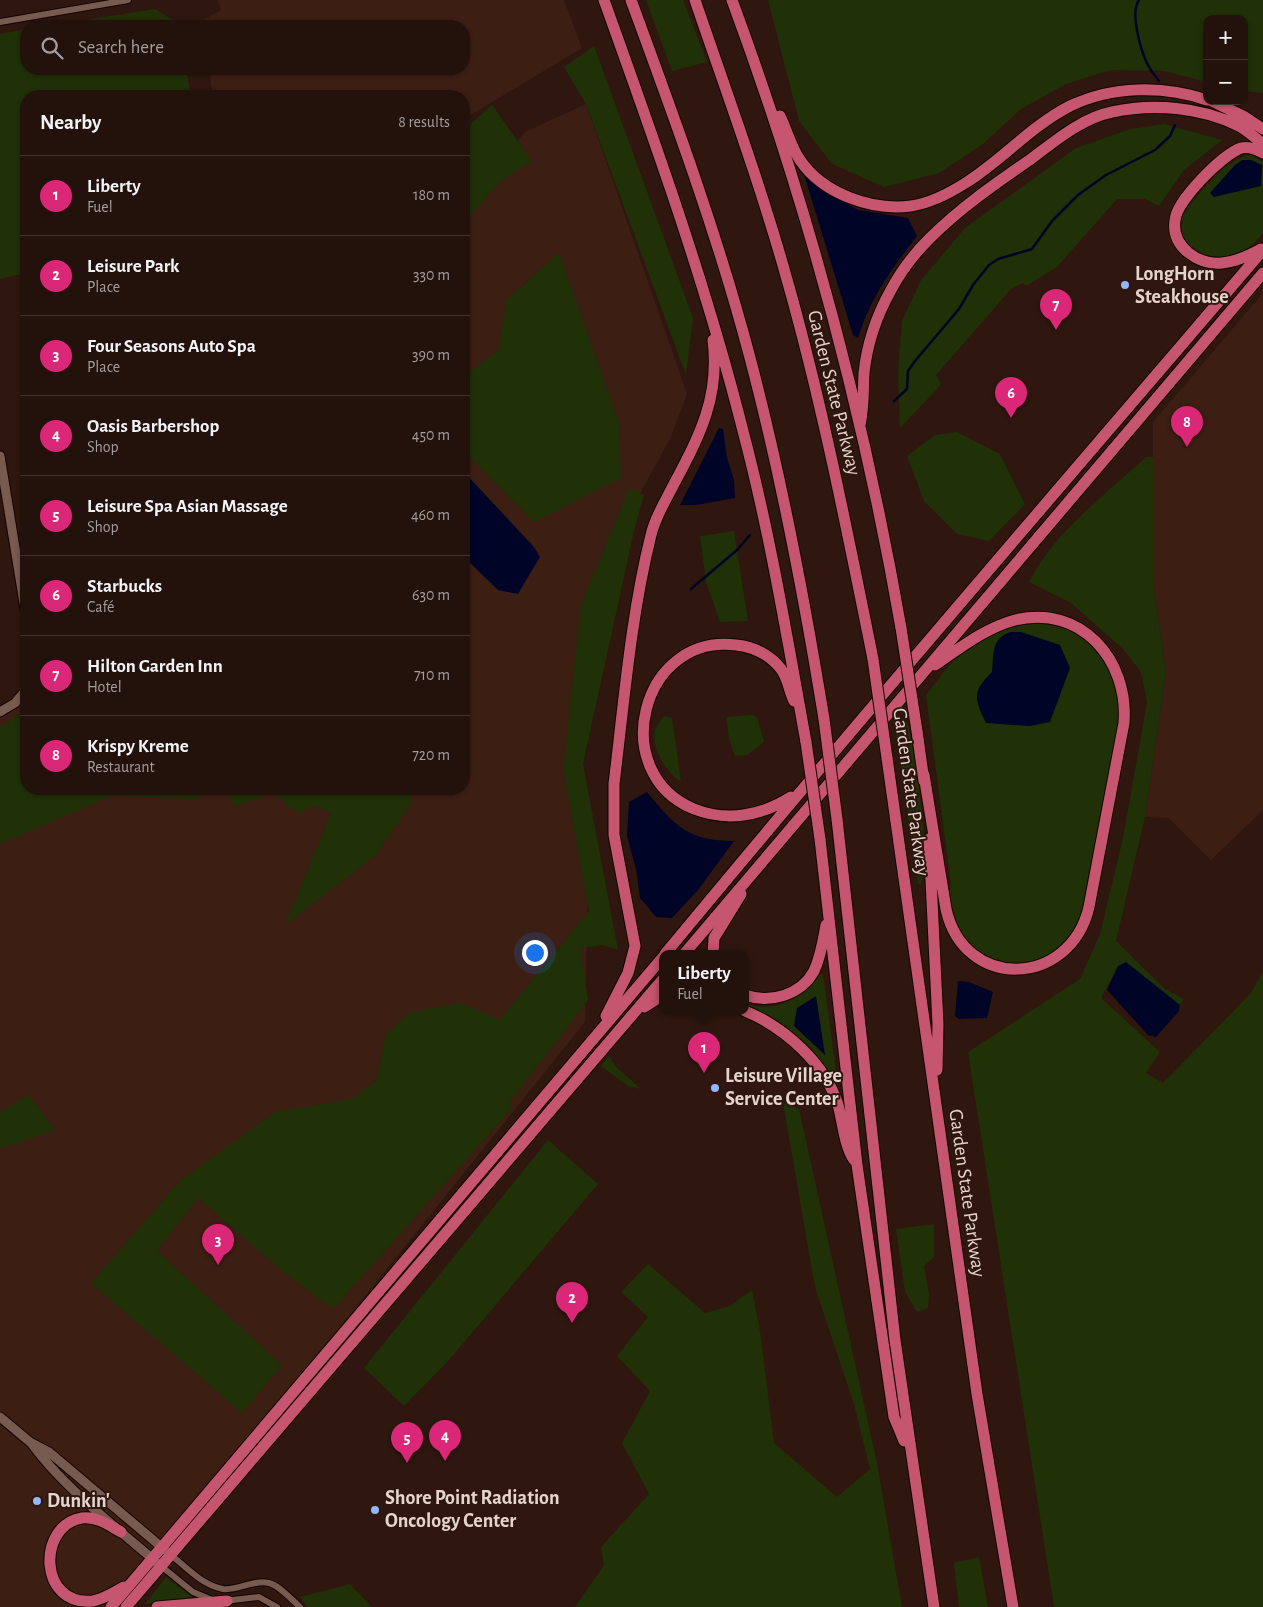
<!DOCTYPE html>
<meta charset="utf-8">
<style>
:root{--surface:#23110b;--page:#2f1f19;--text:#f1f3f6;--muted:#a39d9d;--line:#40312c;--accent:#db2777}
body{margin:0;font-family:"Alegreya Sans",sans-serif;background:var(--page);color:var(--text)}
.controls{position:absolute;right:15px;top:15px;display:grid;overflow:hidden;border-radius:10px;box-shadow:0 1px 4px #0004}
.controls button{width:45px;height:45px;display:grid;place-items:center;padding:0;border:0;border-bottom:1px solid var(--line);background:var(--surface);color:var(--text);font:25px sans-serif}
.you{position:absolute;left:534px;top:952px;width:18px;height:18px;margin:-12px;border:4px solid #fff;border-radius:50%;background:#1a73e8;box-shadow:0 0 0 8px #1a73e833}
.badge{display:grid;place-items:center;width:32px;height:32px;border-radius:50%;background:var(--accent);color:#fff;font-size:16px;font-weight:700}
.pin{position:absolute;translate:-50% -41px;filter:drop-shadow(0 1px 2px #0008)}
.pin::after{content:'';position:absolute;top:26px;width:18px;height:15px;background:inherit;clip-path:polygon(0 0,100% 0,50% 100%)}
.popup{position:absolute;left:659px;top:950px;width:90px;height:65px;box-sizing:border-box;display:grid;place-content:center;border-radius:10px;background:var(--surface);filter:drop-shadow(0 1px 4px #0005);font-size:16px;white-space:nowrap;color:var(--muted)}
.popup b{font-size:19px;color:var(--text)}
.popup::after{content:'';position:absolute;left:50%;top:100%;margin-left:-10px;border:10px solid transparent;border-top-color:var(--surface)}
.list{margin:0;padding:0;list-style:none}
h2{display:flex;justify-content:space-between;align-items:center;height:65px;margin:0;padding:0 20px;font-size:21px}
h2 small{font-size:16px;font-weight:400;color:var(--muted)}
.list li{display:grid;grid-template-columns:32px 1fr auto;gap:15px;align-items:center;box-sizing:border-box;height:80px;padding:0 20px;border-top:1px solid var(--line)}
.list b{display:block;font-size:19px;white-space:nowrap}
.list p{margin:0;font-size:16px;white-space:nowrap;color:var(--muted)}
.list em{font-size:16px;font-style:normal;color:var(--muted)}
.icon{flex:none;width:28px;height:28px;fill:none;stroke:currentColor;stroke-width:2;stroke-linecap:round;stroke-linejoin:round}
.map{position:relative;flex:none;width:1263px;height:1607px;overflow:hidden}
.search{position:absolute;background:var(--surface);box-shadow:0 1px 4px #0004;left:20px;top:20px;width:450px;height:55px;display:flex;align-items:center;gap:12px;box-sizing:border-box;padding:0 18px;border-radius:20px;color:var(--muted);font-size:19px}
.panel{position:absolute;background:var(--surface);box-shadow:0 1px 4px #0004;left:20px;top:90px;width:450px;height:705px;border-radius:20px}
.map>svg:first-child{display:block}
</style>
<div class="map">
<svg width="1263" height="1607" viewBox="0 0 1263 1607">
<rect width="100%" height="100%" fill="#2f170f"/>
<path fill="#3c1e13" d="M218,0H564L582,48L464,119V96H213L209,69H464V26H202L201,21L221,10Z
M586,104L687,394L671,437L637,499L574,797L589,842L585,1022L207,1493L111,1607H0V712L26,690V789H464V204L525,132Z
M1263,293V810L1211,860L1169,818L1145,817L1166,672L1153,582V422Z"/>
<path fill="#203007" d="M646,0H683L707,62L672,71Z
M768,0H1263V93L1244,91V19H1207V82L1164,71L1111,70L1066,84L1021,109L983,144L939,173L884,187L832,164L799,121Z
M155,9L178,23V26H47Z
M26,29V69H186L191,96H26V273L0,279V34Z
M594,46L693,318L686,375L586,104L564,67Z
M492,105L532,161L501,181L464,223V130Z
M1164,124L1222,140L1184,170L1159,206L1145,199H1117L1057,267L1026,286L1023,283L1011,289L936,375L941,384L937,389L900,428L898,370L902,321L921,280L965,228L1076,148L1131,129Z
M1251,154L1263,162V233C1257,240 1251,247 1243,252C1224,262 1186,260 1180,234C1179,229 1180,223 1179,218C1200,195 1220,162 1251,154Z
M559,252L619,423L621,478L534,522L464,451V376L498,351L506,301Z
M957,432L1000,454L1025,504L989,541L957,534L924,501L907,456L935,435Z
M1146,457H1153V582L1166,672L1145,817L1116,941L1165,989L1184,999L1180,1005L1118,966L1101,998L1160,1052L1146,1073L1163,1083L1251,993L1263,971V1607H1054L968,1052L1080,979L1100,934L1123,838L1147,702L1141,672L1123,649L1071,603L1029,582C1054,532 1105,495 1146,457Z
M629,488L644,495L634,531L583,764L618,950L603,945L580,948L588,1000L509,1103L513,1107L333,1309L281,1270L198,1198L157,1251L282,1365L242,1413L91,1283L180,1181L275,1112L352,1099L377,1080L386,1034L411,1012L460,1003L500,1020L589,911L563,768L581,605Z
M734,531L748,621L720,622L706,582L700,536Z
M1039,622L1074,631L1089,641L1114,673L1121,709L1079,927L1051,957L1018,966L989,960L972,947L959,931L950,906L949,892L951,884L926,695C936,683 942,673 952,662C975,638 1006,625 1039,622Z
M26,705V789H200V799L111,796L0,844V727L23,711Z
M752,715L757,717L764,742L747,755L735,756L729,739L726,717Z
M664,716L672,718L681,782C667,773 651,748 655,730C656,726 661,720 664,716Z
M907,721C915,753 931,855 921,884H918L896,735Z
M225,789H411V804L375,856L285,925L331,813L313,805L299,814L273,793L235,807Z
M821,974H823L840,1100C824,1063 800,1029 762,1012C757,1010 752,1009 745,1006V1003C775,1015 803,996 821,974Z
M609,1056L616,1067L641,1089L628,1086L601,1066Z
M29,1095L55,1130L0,1149V1113Z
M783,1103L799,1109L877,1463L902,1607H575L604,1565L601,1547L649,1494L622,1443L650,1391L617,1356L648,1317L621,1292L648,1264L705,1313L730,1306L752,1290L760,1331L774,1443L837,1497L870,1469L854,1404L815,1287Z
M548,1140L598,1184L449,1360L404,1406L364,1368Z
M934,1224V1257L924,1266L929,1294L928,1308L917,1312L905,1292L896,1229Z
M979,1557L988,1607H959L954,1563Z
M166,1577L196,1600L145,1604Z
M350,1584L372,1607H308L300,1597Z"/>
<path fill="#000426" d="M1242,160H1251L1262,165L1261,186L1214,197L1210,193L1234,166Z
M804,174L820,189L858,210L908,218L917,236C891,270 871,296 858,338L853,335Z
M719,428L723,429L727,458L734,480L735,498L696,505H680Z
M464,472L534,547L540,557L518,594L498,590L464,557Z
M1010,632H1021L1060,645L1070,668L1050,722L1030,726L986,723C974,698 972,692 992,672C994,654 991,639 1010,632Z
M647,792C675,826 688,841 734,841L698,890L672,918L656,917L640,898L636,869L627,836L629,802Z
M1126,962L1180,1005L1179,1011L1156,1037L1148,1035L1107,990L1118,966Z
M958,981L969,982L993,992L987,1018L959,1019L955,1016Z
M816,996L825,1055L794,1026L797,1008Z"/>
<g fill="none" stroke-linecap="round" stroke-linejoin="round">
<path stroke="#000426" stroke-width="2.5" d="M1139,0C1130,12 1140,47 1146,61C1149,69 1155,75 1159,81
M894,401L907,389L908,371L915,361L959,309L973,285L989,265L998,259L1032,249L1052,221L1078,195L1106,175L1155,150L1170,136L1175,125
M691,589L737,550L750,535"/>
<g stroke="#160300" stroke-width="8">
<path id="street" d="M0,22L128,0
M171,1555C187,1568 202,1585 223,1589C238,1591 254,1579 269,1583C280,1586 291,1599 300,1607
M161,1566L193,1592L212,1600
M224,1601L259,1597L277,1607"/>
</g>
<g stroke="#160300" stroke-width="11">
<path id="secondary" d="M0,456L26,615
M0,712L15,703L26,690
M0,1417L30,1442L49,1452L165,1550
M32,1444C64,1488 115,1526 156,1562"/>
</g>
<g stroke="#160300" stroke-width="13">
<path id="highway" d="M604,0C655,142 706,284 743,431C770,533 787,637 806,742
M631,0C674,117 717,233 749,354C781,474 804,596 824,719
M695,0C726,91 760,183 786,276C822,402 847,530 873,659
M732,0C807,203 864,415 901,628
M1212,101L1245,117L1263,129
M780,116C787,130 791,147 800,160C823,194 872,211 911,206C931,203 950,193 967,182C1003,159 1031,126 1070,106C1112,86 1163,85 1207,100
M1261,249C1249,255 1236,262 1222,263C1198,265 1171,247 1175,220C1177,200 1222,155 1241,148C1249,146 1256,149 1263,153
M860,425C864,407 863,391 864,373C867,344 877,315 891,290C901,271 914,254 929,239C960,208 996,183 1031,159C1055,141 1082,118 1112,112C1153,103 1201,107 1239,126C1247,130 1255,138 1263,144
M917,731L924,781
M887,758L977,1394L1013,1607
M924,775L946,909C964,991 1070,988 1089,907L1124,723C1129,660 1081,604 1015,620C985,628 960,648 935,665
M791,797C761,816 727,822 694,809C606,773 641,633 736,645C755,647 769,654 781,669C788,678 789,691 794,701
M837,819L895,1340L934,1607
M820,839L857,1165L894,1417L904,1441
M929,839L938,1024L937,1070
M665,954C861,717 1063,484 1263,250
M684,954L1263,273
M713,954L714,938L741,894
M745,995C770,1004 801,995 814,971C821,956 823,941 826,925
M644,1007L663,995
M745,1011C784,1027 825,1063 838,1105C843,1122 844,1145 854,1160
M606,1016L628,973L635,946L614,835V784C624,702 631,615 651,535C655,517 666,500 674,484C700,435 720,397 713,340
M121,1532C109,1525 96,1516 82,1518C37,1525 38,1607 93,1601C104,1599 114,1592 124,1587
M111,1607L663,957
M126,1607L663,979
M157,1607L227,1601"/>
</g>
<use href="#street" stroke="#775a50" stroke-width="6"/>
<use href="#secondary" stroke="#775a50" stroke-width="9"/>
<use href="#highway" stroke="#c6556f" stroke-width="11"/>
<g stroke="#160300" stroke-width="13" stroke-linecap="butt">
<path id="highway-bridge" d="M901,628L917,731
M873,659L887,758
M824,719L837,819
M806,742L820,839"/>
</g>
<use href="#highway-bridge" stroke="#c6556f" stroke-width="11"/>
</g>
<g fill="#90b8fd" stroke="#2f170f" stroke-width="2">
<circle cx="1125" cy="285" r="5"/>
<circle cx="715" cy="1088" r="5"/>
<circle cx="37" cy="1501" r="5"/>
<circle cx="375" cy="1510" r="5"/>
</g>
<g text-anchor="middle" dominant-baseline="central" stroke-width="4" stroke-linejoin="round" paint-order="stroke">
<g font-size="20" font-weight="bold" fill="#e5d4ce" stroke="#2f170f" text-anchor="start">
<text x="1135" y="274">LongHorn<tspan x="1135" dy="23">Steakhouse</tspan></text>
<text x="725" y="1076">Leisure Village<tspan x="725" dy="23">Service Center</tspan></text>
<text x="385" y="1498">Shore Point Radiation<tspan x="385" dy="23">Oncology Center</tspan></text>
<text x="47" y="1501">Dunkin'</text>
</g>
<g font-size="20" fill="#e5d4ce" stroke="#2f170f">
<text transform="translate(834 393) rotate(76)">Garden State Parkway</text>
<text transform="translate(911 792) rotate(82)">Garden State Parkway</text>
<text transform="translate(967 1193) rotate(82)">Garden State Parkway</text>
</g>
</g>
</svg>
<div class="controls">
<button>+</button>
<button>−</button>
</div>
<div class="you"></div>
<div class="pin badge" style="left:704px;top:1073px">1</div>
<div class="popup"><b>Liberty</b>Fuel</div>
<div class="pin badge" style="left:572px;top:1323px">2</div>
<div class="pin badge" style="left:218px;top:1265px">3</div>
<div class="pin badge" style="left:445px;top:1461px">4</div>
<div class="pin badge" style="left:407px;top:1463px">5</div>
<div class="pin badge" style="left:1011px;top:418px">6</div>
<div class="pin badge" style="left:1056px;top:330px">7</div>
<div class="pin badge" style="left:1187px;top:447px">8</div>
<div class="search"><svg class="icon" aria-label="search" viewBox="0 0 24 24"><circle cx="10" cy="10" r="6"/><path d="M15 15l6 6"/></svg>Search here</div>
<section class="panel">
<h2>Nearby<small>8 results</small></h2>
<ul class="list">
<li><span class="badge">1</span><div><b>Liberty</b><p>Fuel</p></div><em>180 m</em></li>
<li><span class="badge">2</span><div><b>Leisure Park</b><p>Place</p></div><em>330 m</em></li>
<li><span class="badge">3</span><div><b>Four Seasons Auto Spa</b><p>Place</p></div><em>390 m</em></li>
<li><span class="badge">4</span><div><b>Oasis Barbershop</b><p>Shop</p></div><em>450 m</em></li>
<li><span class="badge">5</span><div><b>Leisure Spa Asian Massage</b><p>Shop</p></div><em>460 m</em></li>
<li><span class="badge">6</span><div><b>Starbucks</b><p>Café</p></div><em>630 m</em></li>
<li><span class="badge">7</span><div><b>Hilton Garden Inn</b><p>Hotel</p></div><em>710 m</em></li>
<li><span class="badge">8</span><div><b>Krispy Kreme</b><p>Restaurant</p></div><em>720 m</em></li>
</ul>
</section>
</div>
